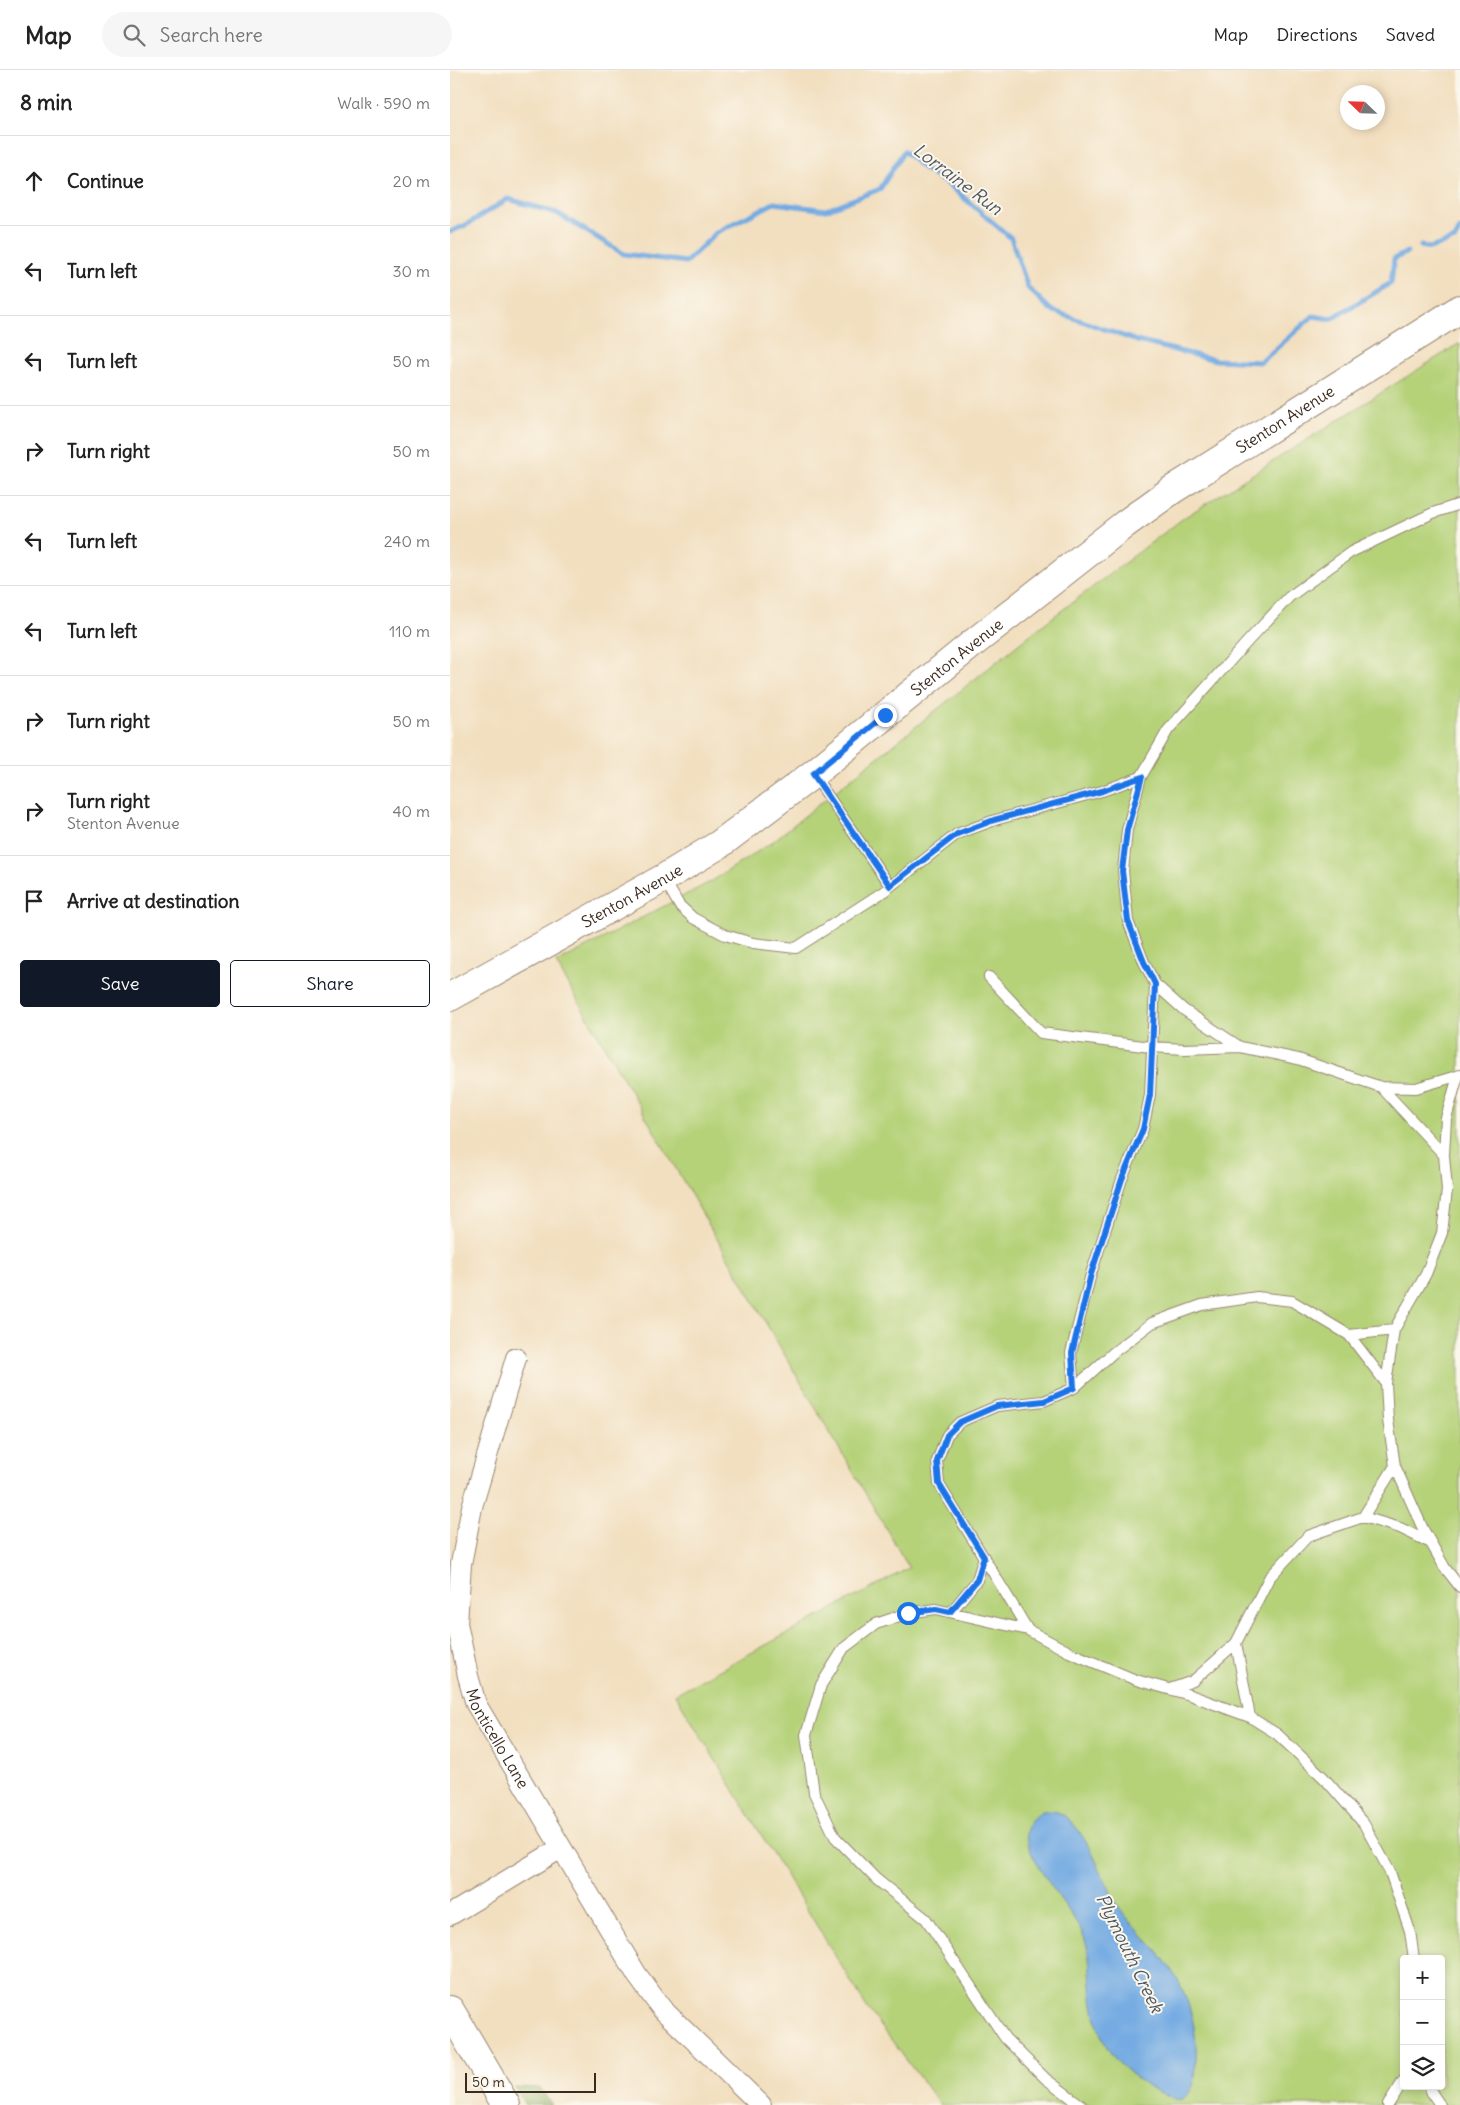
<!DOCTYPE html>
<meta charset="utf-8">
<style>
:root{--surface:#fff;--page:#f6f6f6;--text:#222;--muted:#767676;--line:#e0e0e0;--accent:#111827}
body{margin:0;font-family:Delius,sans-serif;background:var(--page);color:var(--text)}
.controls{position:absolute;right:15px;bottom:15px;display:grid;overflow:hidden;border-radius:5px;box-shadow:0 2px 8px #0003}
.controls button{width:45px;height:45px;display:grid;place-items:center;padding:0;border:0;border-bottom:1px solid var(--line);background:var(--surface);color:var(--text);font:25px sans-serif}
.compass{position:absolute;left:890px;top:15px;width:45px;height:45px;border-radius:50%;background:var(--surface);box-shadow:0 2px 8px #0003;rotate:293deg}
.scale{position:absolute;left:15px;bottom:12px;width:131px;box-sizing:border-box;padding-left:5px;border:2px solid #3b2a1e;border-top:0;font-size:14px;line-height:18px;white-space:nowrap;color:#3b2a1e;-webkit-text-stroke:4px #fbf7ec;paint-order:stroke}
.stop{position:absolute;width:15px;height:15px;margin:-11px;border:4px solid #1a73e8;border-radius:50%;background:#fff}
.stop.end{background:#1a73e8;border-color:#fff;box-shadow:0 1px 5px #0008}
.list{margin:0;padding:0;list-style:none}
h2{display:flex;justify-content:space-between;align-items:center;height:65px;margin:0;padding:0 20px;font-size:21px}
h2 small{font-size:16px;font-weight:400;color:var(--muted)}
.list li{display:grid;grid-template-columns:32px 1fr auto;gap:15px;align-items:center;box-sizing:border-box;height:90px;padding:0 20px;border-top:1px solid var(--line)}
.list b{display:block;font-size:19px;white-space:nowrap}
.list p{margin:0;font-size:16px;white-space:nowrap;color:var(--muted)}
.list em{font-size:16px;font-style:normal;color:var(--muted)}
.actions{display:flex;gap:10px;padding:15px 20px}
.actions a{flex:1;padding:11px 0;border:1px solid var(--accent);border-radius:5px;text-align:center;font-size:18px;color:var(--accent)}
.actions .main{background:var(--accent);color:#fff}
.icon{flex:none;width:28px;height:28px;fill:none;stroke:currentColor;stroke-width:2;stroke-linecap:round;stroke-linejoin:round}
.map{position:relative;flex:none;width:1010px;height:2035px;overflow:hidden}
header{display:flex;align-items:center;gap:30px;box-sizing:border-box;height:70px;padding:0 25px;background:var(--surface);border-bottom:1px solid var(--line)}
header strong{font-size:24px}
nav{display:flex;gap:28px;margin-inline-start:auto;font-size:18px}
.search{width:350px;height:45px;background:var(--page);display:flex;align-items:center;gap:12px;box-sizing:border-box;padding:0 18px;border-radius:28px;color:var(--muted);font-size:19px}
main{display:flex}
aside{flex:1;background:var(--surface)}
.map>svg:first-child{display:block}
</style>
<header>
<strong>Map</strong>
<div class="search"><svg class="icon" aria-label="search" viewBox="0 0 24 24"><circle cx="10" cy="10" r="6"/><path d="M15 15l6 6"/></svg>Search here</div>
<nav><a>Map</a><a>Directions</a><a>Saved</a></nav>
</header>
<main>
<aside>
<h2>8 min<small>Walk · 590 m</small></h2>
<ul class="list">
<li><svg class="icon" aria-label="ahead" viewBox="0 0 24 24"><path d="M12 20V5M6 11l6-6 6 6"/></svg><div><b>Continue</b></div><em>20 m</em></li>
<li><svg class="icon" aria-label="left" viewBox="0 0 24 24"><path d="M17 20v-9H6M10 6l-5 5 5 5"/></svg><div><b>Turn left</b></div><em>30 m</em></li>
<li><svg class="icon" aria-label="left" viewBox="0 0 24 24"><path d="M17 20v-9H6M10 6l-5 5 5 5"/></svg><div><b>Turn left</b></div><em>50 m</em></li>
<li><svg class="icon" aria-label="right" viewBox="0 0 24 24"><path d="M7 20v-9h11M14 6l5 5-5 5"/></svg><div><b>Turn right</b></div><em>50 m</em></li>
<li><svg class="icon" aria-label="left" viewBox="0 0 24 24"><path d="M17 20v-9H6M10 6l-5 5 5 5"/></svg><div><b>Turn left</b></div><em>240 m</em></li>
<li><svg class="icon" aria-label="left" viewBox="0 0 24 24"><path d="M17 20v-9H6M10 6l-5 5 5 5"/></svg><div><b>Turn left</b></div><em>110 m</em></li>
<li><svg class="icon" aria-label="right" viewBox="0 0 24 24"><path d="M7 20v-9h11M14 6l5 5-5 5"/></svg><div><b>Turn right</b></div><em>50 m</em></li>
<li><svg class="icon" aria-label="right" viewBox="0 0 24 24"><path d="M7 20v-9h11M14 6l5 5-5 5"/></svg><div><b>Turn right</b><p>Stenton Avenue</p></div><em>40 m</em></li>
<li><svg class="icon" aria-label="arrive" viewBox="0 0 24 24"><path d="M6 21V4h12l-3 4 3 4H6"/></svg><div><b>Arrive at destination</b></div></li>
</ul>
<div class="actions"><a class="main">Save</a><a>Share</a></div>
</aside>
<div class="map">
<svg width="1010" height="2035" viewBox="0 0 1010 2035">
<rect width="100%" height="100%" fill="#fbf7ec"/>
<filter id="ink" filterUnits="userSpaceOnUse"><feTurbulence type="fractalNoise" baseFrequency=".02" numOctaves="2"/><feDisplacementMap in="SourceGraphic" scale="10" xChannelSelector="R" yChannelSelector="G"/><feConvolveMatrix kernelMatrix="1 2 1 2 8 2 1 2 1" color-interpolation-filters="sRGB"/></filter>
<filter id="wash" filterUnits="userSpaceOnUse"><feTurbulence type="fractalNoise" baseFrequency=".0096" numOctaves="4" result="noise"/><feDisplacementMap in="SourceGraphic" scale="20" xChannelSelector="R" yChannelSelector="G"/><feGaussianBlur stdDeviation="1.12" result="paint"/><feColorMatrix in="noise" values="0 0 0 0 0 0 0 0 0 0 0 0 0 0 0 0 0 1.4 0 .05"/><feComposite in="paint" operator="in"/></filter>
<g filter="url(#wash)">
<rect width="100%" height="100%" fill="#f2dfc0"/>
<path fill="#b5d279" stroke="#787e4c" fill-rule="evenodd" d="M1010,273V2035H490L416,1936L225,1624L459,1498L106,893L262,811L321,773L586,560L735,447ZM954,1889H991V2016H954Z"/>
<path fill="#90b469" stroke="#666f44" d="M65,2017L90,2018L102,2035H75Z"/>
<path fill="#74abe2" stroke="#586a80" d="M592,1741C596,1741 600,1741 604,1741C634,1747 654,1816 671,1840C686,1860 706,1877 720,1898C740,1926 748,1961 746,1995C745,2010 744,2024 729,2030C703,2022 671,2002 657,1977C648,1962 644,1944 642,1927C639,1904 642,1881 631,1860C618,1836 577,1789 576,1765C576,1754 584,1746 592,1741Z"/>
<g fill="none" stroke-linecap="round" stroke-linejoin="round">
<path stroke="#74abe2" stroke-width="5" d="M0,162L16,155L58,129L107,143L174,184L236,192L267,162L324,133L376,140L430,119L454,81L474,99L499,115L561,168L578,218L601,240L687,271L766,290L811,292L863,246L881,249L941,213L944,189L957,182
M971,176L980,178L1005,169L1010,159"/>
</g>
</g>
<g filter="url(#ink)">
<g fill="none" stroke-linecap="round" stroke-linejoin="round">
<g stroke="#96846f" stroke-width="12">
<path id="lane" d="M1010,434L983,443L901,482L839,527L798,571L718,660L691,707L677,760L673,801L678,851L694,892L705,914L734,940L790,977L848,989L931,1017L966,1018L1010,1005
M363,704L440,816
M214,809L229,835L243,848L275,865L303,873L346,878L433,822L507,764L545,750L652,721L691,707
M539,907L591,963L701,977L735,979L790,977
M705,914L700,1025L693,1059L672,1109L641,1204L621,1283L624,1318L594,1331L547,1336L510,1352L497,1365L487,1391L489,1414L578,1560L619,1582L686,1610L740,1625L800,1647L827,1664L874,1708L914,1754L940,1802L960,1861L964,1889
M931,1017L994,1085
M899,1265L944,1260
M936,1313L944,1260L976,1204L992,1163L997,1120L994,1085L996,1048L1008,1006
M624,1318L664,1282L702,1253L752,1235L807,1227L842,1231L899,1265L936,1313L938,1350L945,1396L973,1459L995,1498L1010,1517
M913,1447L950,1458L981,1473
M501,1542L527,1510L534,1487
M578,1560L486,1539L458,1543L426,1554L394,1578L371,1615L356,1665L364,1723L385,1767L426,1809L476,1849L555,1968L596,2009L631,2035
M786,1573L800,1647
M720,1619L743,1611L786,1573L819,1508L858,1466L913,1447L945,1396
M979,2016L982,2023L990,2035
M938,2035L954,2010"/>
</g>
<g stroke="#96846f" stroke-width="22">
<g id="street">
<path id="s1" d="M66,1288L22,1437L11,1494L7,1553L18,1606L26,1634L187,1905L212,1939L311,2035"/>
<path d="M0,1845L111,1778"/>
</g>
</g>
<g stroke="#96846f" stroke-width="30">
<g id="secondary">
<path id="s2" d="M0,927L214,808L270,774L363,704L522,574L675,454L722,420L1010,239"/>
</g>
</g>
<g stroke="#96846f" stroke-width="30">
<path id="primary" d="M0,1940L56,2035"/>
</g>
<use href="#lane" stroke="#fff" stroke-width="10"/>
<use href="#street" stroke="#fff" stroke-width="20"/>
<use href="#secondary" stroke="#fff" stroke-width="28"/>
<use href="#primary" stroke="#fff" stroke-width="28"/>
</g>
</g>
<g fill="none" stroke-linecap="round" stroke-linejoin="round" filter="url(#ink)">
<path stroke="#1a73e8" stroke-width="6" d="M435,645L363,704L440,816L507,764L544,750L652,721L692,707L677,760L672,801L678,851L694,892L705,914L700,1025L693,1059L672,1109L641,1204L622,1283L624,1318L594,1331L547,1336L510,1352L497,1365L487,1391L489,1414L534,1487L527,1510L500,1542L486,1539L458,1543"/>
</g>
<g text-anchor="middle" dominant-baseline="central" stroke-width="4" stroke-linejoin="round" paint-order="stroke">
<g font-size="16" fill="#3b2a1e" stroke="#fbf7ec">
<text stroke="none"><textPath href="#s2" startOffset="1018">Stenton Avenue</textPath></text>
<text stroke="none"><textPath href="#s2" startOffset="612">Stenton Avenue</textPath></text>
<text stroke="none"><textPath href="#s2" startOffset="208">Stenton Avenue</textPath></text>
<text stroke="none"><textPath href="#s1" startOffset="396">Monticello Lane</textPath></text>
</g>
<g font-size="18" font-style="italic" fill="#4f5763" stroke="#fbf7ec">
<text transform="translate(508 109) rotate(37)">Lorraine Run</text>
<text transform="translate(680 1883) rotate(64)">Plymouth Creek</text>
</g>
</g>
</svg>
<div class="controls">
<button>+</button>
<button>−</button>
<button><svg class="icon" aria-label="layers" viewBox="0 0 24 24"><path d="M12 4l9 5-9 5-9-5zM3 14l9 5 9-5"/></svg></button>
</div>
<svg class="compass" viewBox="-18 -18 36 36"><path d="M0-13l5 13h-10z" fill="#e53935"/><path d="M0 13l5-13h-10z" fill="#767676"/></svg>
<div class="scale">50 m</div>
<div class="stop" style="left:458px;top:1543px"></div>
<div class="stop end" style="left:435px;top:645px"></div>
</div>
</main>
